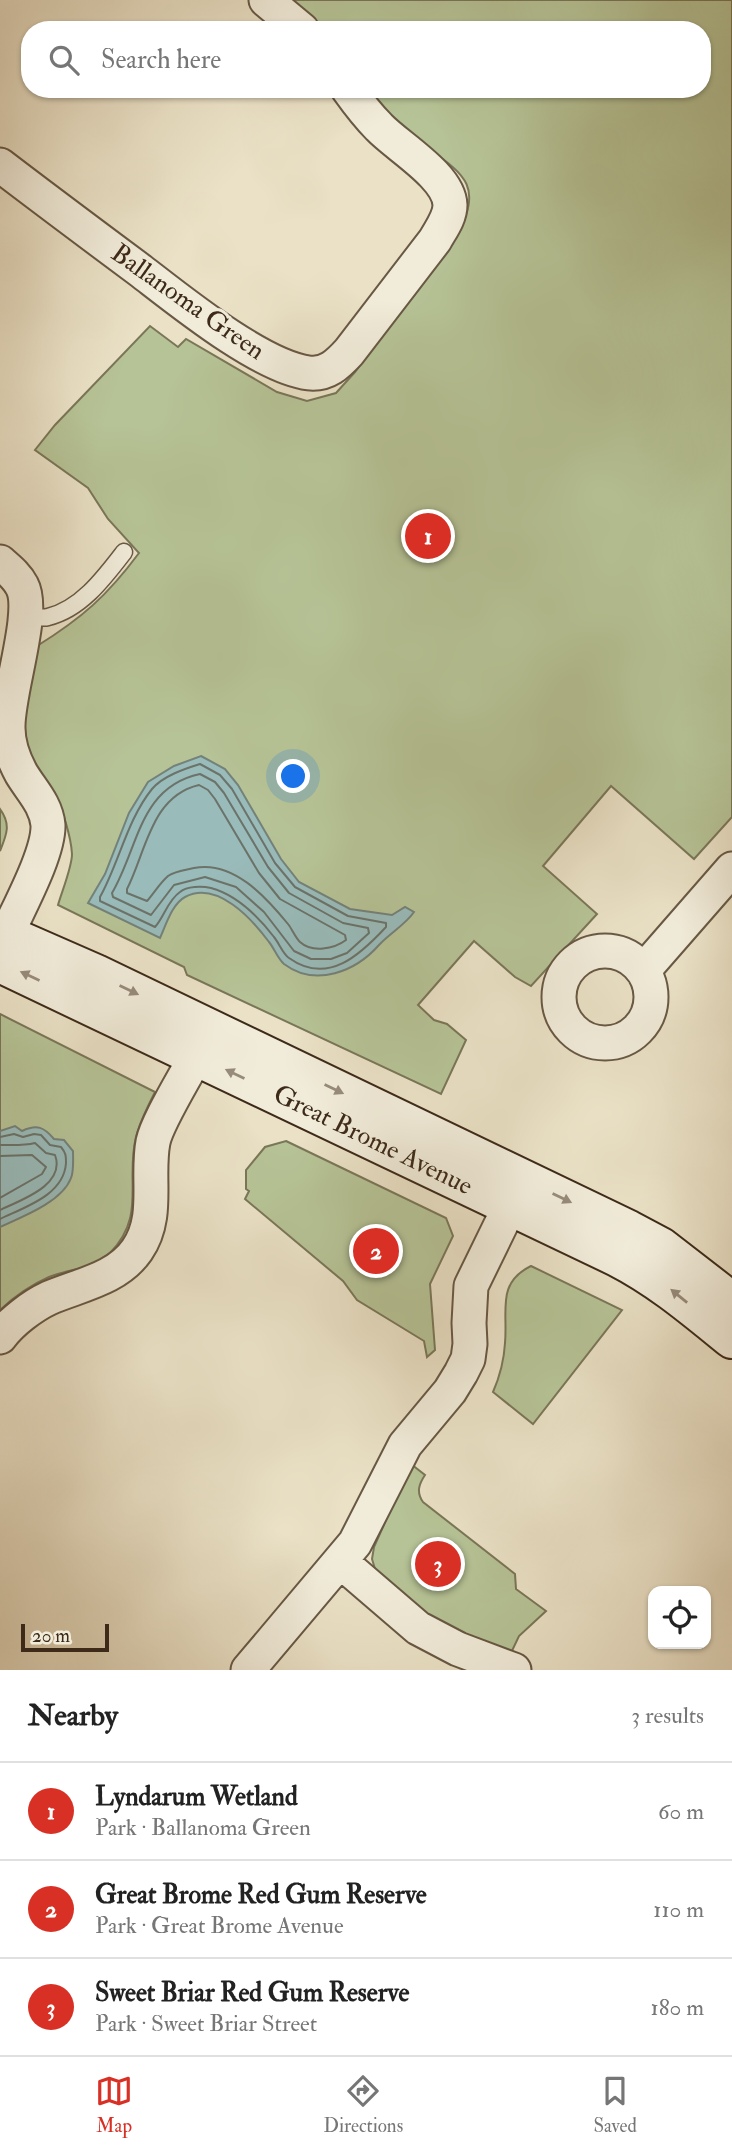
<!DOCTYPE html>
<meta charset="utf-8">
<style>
:root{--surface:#fff;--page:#f6f6f6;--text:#222;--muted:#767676;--line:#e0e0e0;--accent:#d93025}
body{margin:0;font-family:"IM FELL Double Pica",serif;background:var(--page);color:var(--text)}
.controls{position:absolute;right:21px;bottom:21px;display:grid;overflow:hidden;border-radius:14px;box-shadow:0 2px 5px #0004}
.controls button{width:63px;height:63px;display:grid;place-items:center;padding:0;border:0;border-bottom:2px solid var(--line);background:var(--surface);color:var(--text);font:35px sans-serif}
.scale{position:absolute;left:21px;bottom:18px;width:88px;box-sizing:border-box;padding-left:7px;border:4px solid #3d2a19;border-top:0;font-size:19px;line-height:24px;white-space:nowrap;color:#3d2a19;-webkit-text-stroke:5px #f1ecda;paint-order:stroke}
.you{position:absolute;left:294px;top:777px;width:24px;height:24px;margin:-18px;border:5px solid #fff;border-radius:50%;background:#1a73e8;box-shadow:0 0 0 10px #1a73e833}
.badge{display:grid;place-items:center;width:46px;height:46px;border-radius:50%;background:var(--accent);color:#fff;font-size:23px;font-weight:700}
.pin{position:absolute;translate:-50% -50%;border:4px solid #fff;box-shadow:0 2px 7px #0006}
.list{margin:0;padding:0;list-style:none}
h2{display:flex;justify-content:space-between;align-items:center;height:91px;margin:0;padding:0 28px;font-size:30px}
h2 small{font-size:23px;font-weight:400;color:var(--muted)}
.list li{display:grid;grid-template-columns:46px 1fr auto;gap:21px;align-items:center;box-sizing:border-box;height:98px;padding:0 28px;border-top:2px solid var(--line)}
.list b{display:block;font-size:26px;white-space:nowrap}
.list p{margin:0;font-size:23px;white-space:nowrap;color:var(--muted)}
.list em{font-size:23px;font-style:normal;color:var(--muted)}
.icon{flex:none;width:38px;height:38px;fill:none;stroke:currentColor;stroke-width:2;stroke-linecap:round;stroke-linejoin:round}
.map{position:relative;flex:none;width:732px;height:1670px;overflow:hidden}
.search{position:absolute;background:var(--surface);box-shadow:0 2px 5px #0004;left:21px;right:21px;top:21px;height:77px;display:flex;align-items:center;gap:18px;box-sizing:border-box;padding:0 24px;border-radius:28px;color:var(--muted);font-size:26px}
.sheet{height:385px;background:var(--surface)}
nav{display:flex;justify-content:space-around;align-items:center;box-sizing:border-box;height:98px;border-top:2px solid var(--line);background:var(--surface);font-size:19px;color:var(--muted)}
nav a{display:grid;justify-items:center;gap:4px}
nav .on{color:var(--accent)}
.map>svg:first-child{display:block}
</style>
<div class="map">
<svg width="732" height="1670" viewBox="0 0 732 1670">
<rect width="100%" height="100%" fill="#eae1c6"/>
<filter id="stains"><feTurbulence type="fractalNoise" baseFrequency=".00286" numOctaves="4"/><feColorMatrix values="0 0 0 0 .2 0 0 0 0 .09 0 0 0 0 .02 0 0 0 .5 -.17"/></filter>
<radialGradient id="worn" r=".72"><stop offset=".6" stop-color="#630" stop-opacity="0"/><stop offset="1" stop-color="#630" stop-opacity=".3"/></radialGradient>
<path fill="#b6c396" stroke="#7a7658" stroke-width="2" d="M291,0H732V817L694,859L611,786L543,866L597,914L531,986L515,977L474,941L418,1005L434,1020L447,1024L466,1040L441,1094L187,975L184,967L58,905C62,891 72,867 72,854C71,837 62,806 53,792C44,779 33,768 28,752C18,717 30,680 37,646C82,618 107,596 139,553L108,519L88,488L35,450L55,425L150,326L178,347L186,339L277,392L307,401L336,393L355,372L456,237C488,181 458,171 416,140C397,126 381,107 366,89H702V30H323L309,14Z
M0,809C11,824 7,834 0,851Z
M0,1014L155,1092C148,1106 140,1121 136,1137C125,1180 147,1217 109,1254C93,1269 68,1269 49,1277C31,1285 14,1297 0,1310Z
M286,1141L446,1218L453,1236L430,1284L435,1350L427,1357L424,1341L357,1300L343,1281L245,1199L249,1191L246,1189V1170L265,1147Z
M531,1266L622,1310L533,1424L493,1392C500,1376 504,1361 505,1343C508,1311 496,1283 531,1266Z
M411,1464L425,1475C419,1484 416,1492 423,1502L515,1574L516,1589L546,1611L519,1636L510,1655L442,1629L375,1569L372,1559L374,1547Z"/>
<path fill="#99bcbb" stroke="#74827a" stroke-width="2" d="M201,756L225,769L238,785L281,859L299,882L350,909L392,915L405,907L414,912C405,925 390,933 379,945C356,971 316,988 284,964C278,959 274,948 269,942C252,919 217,880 185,897C172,904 166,925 160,938L88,903L105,874L129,813L148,782L174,766Z
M15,1126L22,1131C37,1124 44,1127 54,1139L64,1140L73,1151C73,1159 74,1171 71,1178C62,1202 22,1217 0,1227V1131Z"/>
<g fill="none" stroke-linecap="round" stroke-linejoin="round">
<path stroke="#6b736a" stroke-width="2" d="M200,764L220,775L232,789L275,863L295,887L348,916L386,923V927C361,954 328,986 289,958C283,954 279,943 274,937C257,915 237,895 211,888C202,886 187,886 180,892C168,900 164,917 155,927L100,901V897C119,863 127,820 152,789C163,776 184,769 200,764Z
M200,774L215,782L224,793L268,867L289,893L343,923L368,928L369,933L347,953L331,959H311L294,951L264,912L236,887L205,877L174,885L151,915L113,897L112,893C139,847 139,787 200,774Z
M199,785L208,790L215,799L259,873L280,899L345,935L346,940C334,949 312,953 300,942C295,937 292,929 288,924C266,897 233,860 194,868C185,870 175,871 168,876C160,883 154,893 147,901L127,893V889C146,852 151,796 199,785Z
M0,1137L14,1134L23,1137L34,1134L41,1135L50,1145L61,1147C66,1153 66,1156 66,1163C64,1195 25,1207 0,1219
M0,1145C12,1145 23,1146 35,1143L46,1153L55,1155C66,1185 21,1200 0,1210
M0,1156L32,1155L46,1167L42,1174L0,1198"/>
<g stroke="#685844" stroke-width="19">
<path id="lane" d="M25,615C32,616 41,619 48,617C81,609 104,578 124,552"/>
</g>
<g stroke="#685844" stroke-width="37">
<path id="street" d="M266,0L302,30
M0,165C47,201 94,236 141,271C180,301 261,367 309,373C327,375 338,364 349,352L435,240C441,229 450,218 450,205C449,176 398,147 379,127C367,115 358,103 348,89
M0,562C8,569 17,576 22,586C36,612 7,693 8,728C8,743 14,760 21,773C31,790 46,804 48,825C49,853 19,907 7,934
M559 997a46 46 0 1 1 92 0a46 46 0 1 1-92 0Z
M643,971L732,869
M0,1337C11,1322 32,1306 49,1298C79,1285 117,1279 137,1250C160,1217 146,1178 153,1142C157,1122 186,1076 196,1056
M340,1561L418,1628L458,1649L514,1670
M248,1670L355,1543L405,1445L450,1391L461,1373L468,1359L470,1344L469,1323L471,1286L510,1206"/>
</g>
<g stroke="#3d2a19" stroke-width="42">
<path id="secondary" d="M0,932L96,974L629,1230L661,1247L732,1302
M0,963L617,1257C660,1279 695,1309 732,1339"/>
</g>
<use href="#lane" stroke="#f1ecda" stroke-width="16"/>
<use href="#street" stroke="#f1ecda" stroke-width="33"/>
<use href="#secondary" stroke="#f1ecda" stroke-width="38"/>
</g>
<defs><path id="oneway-solid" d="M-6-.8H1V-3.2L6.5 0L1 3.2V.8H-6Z" transform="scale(1.75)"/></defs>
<g fill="#978b7a">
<use href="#oneway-solid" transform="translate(30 976) rotate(-155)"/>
<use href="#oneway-solid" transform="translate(129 990) rotate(26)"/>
<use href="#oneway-solid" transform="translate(235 1074) rotate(-154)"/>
<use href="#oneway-solid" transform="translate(334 1089) rotate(26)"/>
<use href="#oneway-solid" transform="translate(562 1198) rotate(26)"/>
<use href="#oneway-solid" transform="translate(679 1296) rotate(-141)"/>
</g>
<g text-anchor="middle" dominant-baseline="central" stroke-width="6" stroke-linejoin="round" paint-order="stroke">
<g font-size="26" fill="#3d2a19" stroke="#f1ecda">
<text transform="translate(188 302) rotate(35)">Ballanoma Green</text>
<text transform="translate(373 1140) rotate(26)">Great Brome Avenue</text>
</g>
</g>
<rect width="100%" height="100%" filter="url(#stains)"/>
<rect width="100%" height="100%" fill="url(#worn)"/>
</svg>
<div class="controls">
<button><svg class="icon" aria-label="locate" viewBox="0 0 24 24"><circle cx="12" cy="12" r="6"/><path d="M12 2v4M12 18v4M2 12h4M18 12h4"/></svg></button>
</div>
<div class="scale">20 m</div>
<div class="you"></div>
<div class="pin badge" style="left:428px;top:536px">1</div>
<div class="pin badge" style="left:376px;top:1251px">2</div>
<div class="pin badge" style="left:438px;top:1564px">3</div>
<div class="search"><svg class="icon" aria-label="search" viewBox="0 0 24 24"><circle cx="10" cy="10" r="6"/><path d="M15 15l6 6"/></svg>Search here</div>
</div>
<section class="sheet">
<h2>Nearby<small>3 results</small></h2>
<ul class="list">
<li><span class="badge">1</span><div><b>Lyndarum Wetland</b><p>Park · Ballanoma Green</p></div><em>60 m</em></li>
<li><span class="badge">2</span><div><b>Great Brome Red Gum Reserve</b><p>Park · Great Brome Avenue</p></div><em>110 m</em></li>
<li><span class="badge">3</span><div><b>Sweet Briar Red Gum Reserve</b><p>Park · Sweet Briar Street</p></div><em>180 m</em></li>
</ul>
</section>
<nav>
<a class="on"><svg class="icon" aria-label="map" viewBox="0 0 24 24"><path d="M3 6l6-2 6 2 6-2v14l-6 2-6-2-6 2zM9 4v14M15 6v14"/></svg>Map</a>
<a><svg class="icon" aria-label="directions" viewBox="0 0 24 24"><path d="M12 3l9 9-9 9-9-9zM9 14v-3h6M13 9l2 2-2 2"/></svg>Directions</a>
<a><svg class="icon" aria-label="saved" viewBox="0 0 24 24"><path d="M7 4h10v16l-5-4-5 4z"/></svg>Saved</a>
</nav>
